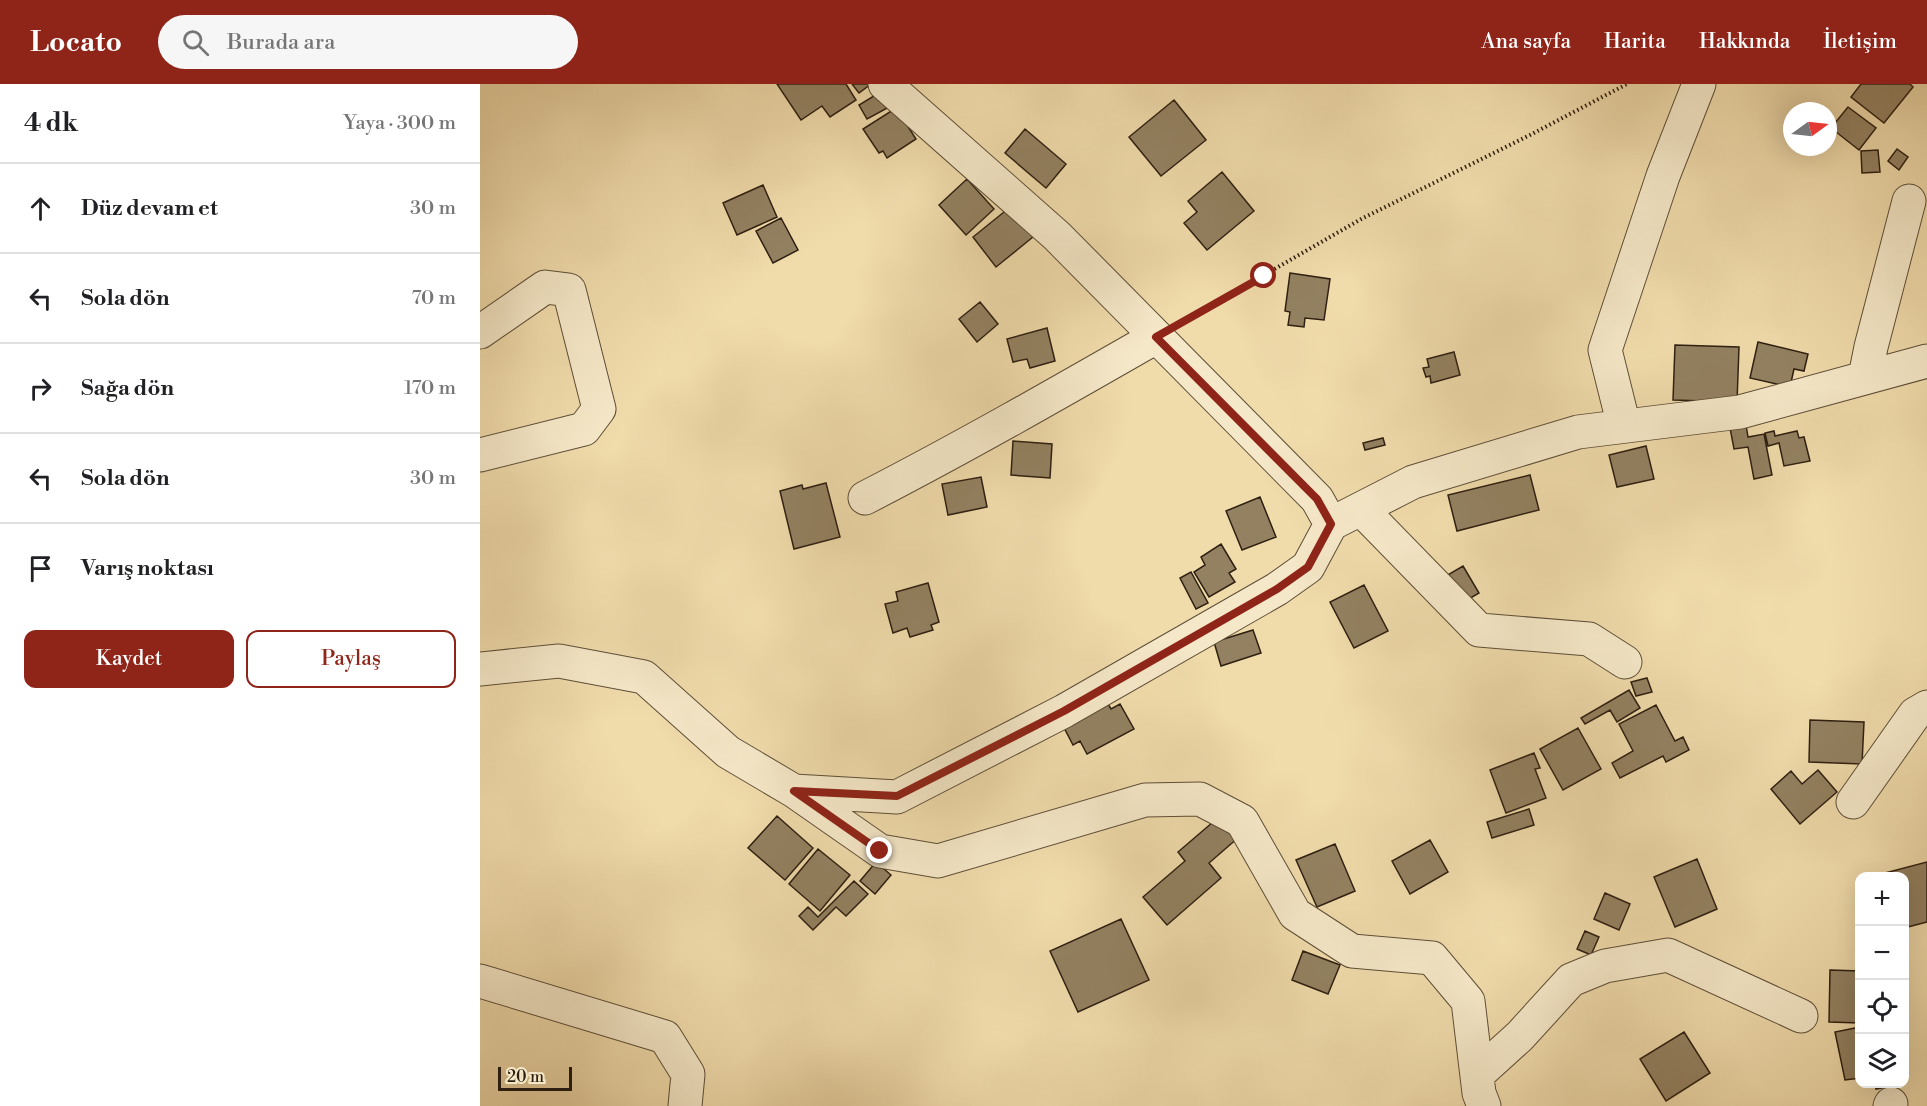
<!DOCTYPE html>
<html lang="tr">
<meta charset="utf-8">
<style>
:root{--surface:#fff;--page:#f6f6f6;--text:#202124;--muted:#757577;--line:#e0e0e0;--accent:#8f2418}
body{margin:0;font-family:"Libre Bodoni",serif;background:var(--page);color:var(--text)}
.controls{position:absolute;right:18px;bottom:18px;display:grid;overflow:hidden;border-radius:12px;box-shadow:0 6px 24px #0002}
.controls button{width:54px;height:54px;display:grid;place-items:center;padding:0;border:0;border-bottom:2px solid var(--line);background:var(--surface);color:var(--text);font:30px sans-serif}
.compass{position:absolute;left:1303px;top:18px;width:54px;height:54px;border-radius:50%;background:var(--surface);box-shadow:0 6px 24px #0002;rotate:75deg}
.scale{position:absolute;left:18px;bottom:15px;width:74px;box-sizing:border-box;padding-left:6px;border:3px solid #2e1f11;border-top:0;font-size:16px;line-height:21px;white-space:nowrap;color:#2e1f11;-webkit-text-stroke:4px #f5e8c8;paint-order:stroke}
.stop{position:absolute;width:18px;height:18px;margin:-14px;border:4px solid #8f2418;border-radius:50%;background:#fff}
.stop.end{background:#8f2418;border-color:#fff;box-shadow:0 2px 6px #0008}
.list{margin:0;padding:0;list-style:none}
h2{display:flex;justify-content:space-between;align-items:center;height:78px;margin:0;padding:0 24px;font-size:26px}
h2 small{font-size:20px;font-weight:400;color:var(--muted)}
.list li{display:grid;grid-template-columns:39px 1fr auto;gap:18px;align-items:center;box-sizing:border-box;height:90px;padding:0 24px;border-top:2px solid var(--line)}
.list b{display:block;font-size:22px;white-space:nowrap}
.list em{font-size:20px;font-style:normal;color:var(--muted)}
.actions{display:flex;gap:12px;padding:18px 24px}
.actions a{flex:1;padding:14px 0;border:2px solid var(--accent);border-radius:12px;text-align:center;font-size:21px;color:var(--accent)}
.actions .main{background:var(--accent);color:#fff}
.icon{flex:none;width:33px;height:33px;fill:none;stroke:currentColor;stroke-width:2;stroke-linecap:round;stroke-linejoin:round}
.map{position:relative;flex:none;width:1447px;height:1022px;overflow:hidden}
header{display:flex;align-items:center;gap:36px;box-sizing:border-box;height:84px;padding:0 30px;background:var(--accent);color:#fff}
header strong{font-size:28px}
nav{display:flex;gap:33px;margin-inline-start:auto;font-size:21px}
.search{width:420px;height:54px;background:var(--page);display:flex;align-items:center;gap:15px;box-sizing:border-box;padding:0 21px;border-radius:33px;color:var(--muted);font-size:22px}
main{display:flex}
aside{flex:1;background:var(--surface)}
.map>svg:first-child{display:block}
</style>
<header>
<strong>Locato</strong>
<div class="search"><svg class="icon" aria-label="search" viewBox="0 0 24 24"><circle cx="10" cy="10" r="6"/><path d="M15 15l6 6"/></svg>Burada ara</div>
<nav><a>Ana sayfa</a><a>Harita</a><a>Hakkında</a><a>İletişim</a></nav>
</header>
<main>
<aside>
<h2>4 dk<small>Yaya · 300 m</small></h2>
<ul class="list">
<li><svg class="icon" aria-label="ahead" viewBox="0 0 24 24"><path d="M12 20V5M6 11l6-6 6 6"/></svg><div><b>Düz devam et</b></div><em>30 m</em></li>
<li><svg class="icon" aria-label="left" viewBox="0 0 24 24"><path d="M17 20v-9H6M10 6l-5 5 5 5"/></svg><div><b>Sola dön</b></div><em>70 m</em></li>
<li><svg class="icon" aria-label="right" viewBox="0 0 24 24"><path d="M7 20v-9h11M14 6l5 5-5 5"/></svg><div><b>Sağa dön</b></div><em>170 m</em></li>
<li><svg class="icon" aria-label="left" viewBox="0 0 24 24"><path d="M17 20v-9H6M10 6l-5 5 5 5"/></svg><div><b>Sola dön</b></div><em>30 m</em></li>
<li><svg class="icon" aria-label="arrive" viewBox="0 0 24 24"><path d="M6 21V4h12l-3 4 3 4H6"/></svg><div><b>Varış noktası</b></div></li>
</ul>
<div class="actions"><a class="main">Kaydet</a><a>Paylaş</a></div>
</aside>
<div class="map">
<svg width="1447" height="1022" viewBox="0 0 1447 1022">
<rect width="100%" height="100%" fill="#f0dbab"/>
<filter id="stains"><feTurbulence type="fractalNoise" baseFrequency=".00333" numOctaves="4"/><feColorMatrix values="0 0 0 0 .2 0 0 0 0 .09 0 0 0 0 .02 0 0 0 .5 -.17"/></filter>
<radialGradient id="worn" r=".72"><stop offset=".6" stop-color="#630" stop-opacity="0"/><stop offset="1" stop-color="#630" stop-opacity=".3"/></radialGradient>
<path fill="#938161" stroke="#2e1f11" stroke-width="1.5" d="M297,0H366L376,16L350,33L342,22L321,36Z
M372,0H391L379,9Z
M1381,0H1430L1433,3L1404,39L1371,13Z
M402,7L411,22L387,35L379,21Z
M694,16L726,56L681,92L649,53Z
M1368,23L1396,44L1379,66L1351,44Z
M416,24L436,55L407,74L403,67L399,69L383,45Z
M545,45L586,80L566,104L525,69Z
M1417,65L1428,73L1419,86L1408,77Z
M1398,66L1400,88L1382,89L1381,67Z
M742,88L774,127L727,166L704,139L717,128L708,117Z
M487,95L514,125L486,151L459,121Z
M283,101L297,133L257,151L243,119Z
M529,124L553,153L516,183L493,153Z
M301,134L318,166L293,179L276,147Z
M810,189L850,195L844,236L825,234L824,243L808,241L810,228L805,227Z
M500,218L518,240L497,258L479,235Z
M567,244L575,277L550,284L547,275L533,278L527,255Z
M1278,258L1328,270L1324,287L1314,285L1310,303L1270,294Z
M1195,261L1259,263L1257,318L1193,316Z
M974,268L980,291L951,299L950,292L946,293L943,284L949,283L947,275Z
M1266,341L1268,353L1284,350L1292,391L1274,395L1268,363L1254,365L1250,344Z
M1294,347L1295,352L1317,347L1319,354L1324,353L1330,377L1304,382L1299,359L1288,362L1285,349Z
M903,354L905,361L885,366L883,359Z
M533,357L572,360L570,394L531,391Z
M1166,362L1174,395L1137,403L1129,371Z
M1050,391L1059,426L977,447L968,411Z
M501,393L507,423L468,431L462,400Z
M346,399L360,453L314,465L300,407L322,401L323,405Z
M780,413L796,453L762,466L746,427Z
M741,460L756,485L749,489L755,498L729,513L714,488L725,481L721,473Z
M983,482L999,509L982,519L966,492Z
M711,488L728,519L716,525L700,494Z
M448,499L459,538L451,541L453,546L430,553L427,544L413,549L405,520L418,517L416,508Z
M884,501L908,547L874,564L850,518Z
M773,546L781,569L741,582L734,558Z
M1167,594L1172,608L1156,612L1151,598Z
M1149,606L1160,624L1137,638L1130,626L1105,640L1101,634Z
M624,613L631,625L640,620L654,645L607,670L600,657L593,661L580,636Z
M1176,621L1195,657L1203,653L1209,666L1186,678L1183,672L1140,694L1132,679L1153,667L1139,640Z
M1330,636L1384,638L1382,680L1329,678Z
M1098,644L1121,685L1083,706L1060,665Z
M1054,669L1060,684L1055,685L1066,714L1026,729L1010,686Z
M1338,686L1357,708L1320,740L1291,705L1311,687L1322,700Z
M1049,725L1054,741L1012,754L1007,738Z
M297,732L333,764L305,796L268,764Z
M740,732L759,753L729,779L741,794L687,841L663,813L705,777L698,768Z
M950,756L968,788L930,810L912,777Z
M855,760L875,807L837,823L816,776Z
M338,765L370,791L340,827L309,800Z
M1217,775L1237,825L1195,843L1174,793Z
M396,778L411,791L395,810L380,797Z
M1447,778V838L1424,844V792H1406L1405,789Z
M374,797L388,810L366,832L356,823L333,846L319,832L328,823L338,833Z
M1125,809L1150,820L1139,846L1114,835Z
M641,835L669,896L598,928L570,867Z
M1105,847L1119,853L1111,871L1097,865Z
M823,867L860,881L848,910L812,896Z
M1350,886L1380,887V939L1349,938Z
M1380,943V994L1365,996L1355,948Z
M1204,948L1230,989L1186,1017L1160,975Z
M1395,1000H1422L1396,1005Z"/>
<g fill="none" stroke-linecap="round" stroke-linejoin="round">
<g stroke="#5e4e38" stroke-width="35">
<path id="minor" d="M0,248L65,203L89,206L119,325L104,345L0,371
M1385,293L1391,263L1429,117
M1144,342L1125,266L1183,92L1219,0
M385,414C484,363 580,308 676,253
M881,425L999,546L1109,555L1145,578
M851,440L933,398L1098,348L1260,328L1447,277
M0,585L79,577L164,593L248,668L314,707L400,767L458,777L665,716L720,715L762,737L815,830L872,867L952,874L988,917L999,1009L1004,1022
M314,707L417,713L584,627L797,505L828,483L851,440L837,415L577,152L405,0
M1373,718L1435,630L1447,623
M0,897L185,953L208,990L205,1022
M997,991L1040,952L1091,896L1125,882L1188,871L1321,932
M1410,1022L1411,1020"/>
</g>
<path stroke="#2e1f11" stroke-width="4" stroke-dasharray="1.5 3" stroke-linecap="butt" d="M701,239L883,134L1050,51L1147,0"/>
<use href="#minor" stroke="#f5e8c8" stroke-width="33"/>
</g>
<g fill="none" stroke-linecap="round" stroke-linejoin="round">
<path stroke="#8f2418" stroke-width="8" d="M400,767L314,707L417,712L584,627L797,505L828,483L851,440L837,415L676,253L784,192"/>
</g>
<rect width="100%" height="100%" filter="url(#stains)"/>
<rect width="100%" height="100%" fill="url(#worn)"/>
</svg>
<div class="controls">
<button>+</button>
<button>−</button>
<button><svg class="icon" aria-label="locate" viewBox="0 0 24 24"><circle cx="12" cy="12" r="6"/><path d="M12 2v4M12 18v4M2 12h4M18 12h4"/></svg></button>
<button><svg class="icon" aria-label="layers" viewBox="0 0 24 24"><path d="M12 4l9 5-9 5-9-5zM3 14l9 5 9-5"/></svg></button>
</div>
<svg class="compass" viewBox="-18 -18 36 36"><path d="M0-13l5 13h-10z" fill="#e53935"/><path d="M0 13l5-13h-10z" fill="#757577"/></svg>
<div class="scale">20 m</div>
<div class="stop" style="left:784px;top:192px"></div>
<div class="stop end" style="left:400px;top:767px"></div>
</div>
</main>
